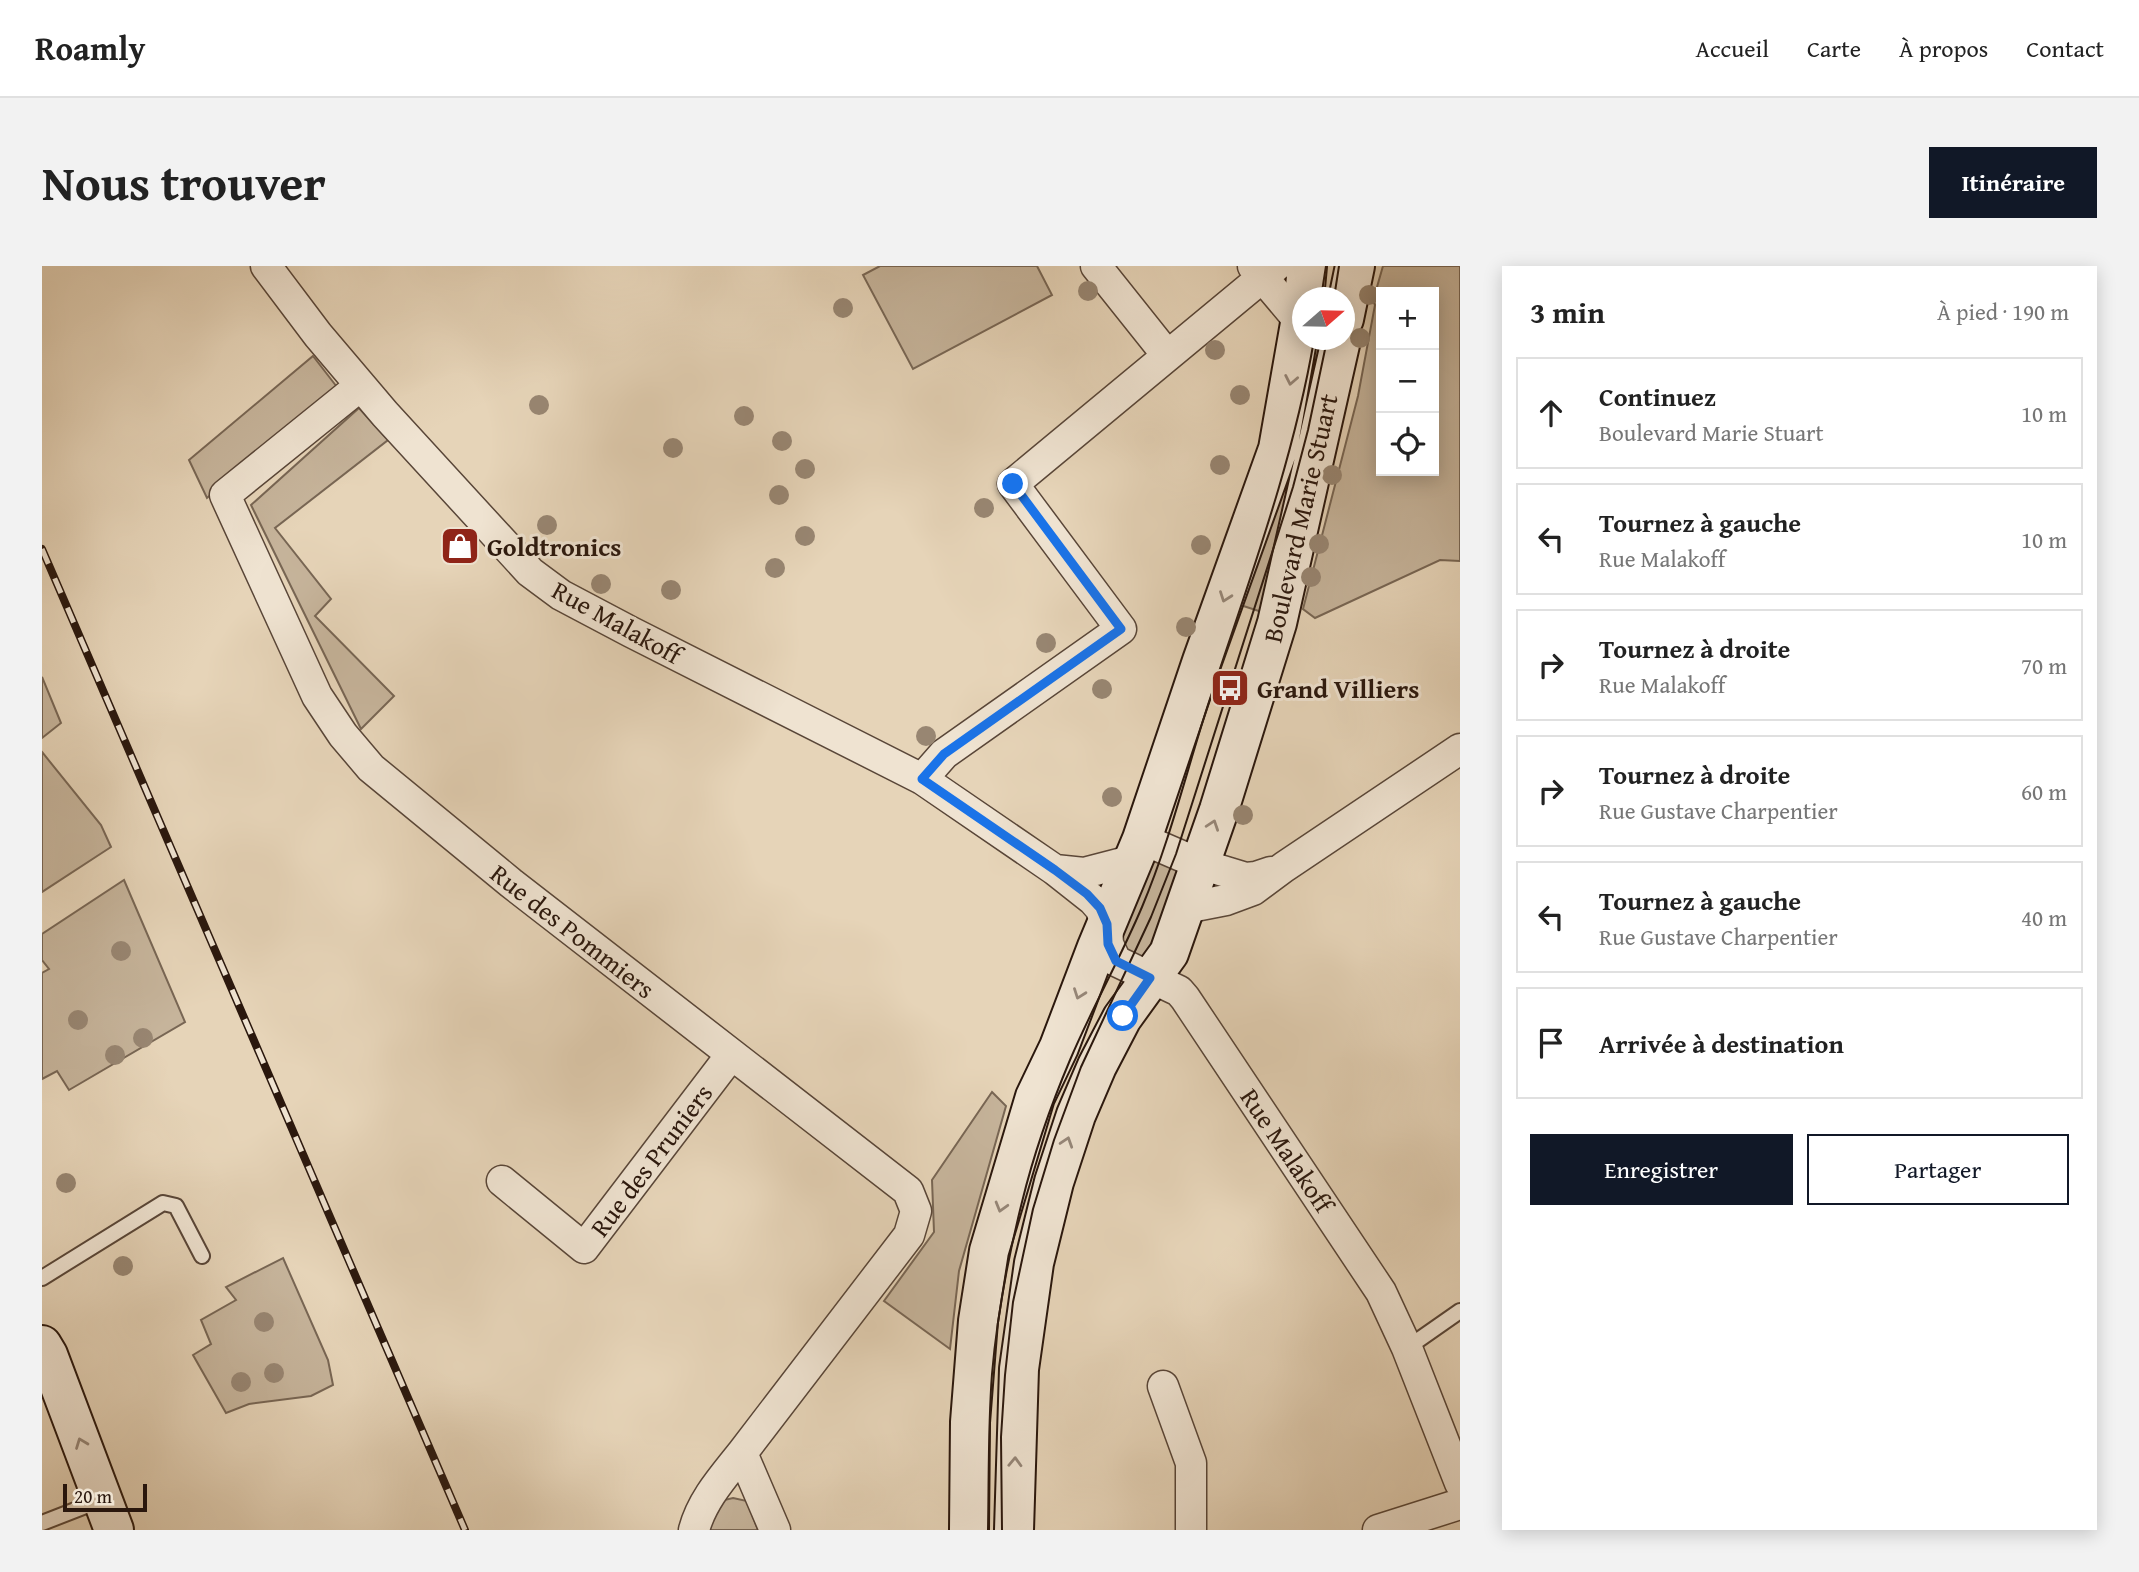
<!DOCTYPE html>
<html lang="fr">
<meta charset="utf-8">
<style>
:root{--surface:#fff;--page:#f2f2f2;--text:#222;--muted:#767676;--line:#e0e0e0;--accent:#111827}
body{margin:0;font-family:"Gentium Book Plus",serif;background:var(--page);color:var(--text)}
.controls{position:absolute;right:21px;top:21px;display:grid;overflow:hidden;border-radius:0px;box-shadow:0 4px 18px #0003}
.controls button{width:63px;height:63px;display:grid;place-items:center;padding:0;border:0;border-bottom:2px solid var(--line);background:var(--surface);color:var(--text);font:35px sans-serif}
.compass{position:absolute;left:1250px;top:21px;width:63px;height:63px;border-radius:50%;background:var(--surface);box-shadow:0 4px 18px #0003;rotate:70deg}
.scale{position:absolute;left:21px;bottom:18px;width:84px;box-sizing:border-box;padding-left:7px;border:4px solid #2a170d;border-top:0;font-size:19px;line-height:24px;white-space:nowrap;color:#2a170d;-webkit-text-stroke:5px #efe3d1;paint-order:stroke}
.stop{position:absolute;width:21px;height:21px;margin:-16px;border:5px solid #1a73e8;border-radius:50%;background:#fff}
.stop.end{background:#1a73e8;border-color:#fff;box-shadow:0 2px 7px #0008}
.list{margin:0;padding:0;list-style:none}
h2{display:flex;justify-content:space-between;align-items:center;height:91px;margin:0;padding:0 28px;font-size:30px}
h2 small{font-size:23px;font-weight:400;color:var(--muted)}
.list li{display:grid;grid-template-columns:46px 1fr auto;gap:21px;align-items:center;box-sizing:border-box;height:112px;margin:0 14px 14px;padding:0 14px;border:2px solid var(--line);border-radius:0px}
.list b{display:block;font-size:26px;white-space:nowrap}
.list p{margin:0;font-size:23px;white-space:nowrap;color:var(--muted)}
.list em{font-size:23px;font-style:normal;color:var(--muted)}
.actions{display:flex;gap:14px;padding:21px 28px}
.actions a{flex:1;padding:16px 0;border:2px solid var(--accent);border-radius:0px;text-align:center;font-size:24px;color:var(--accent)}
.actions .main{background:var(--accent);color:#fff}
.icon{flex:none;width:38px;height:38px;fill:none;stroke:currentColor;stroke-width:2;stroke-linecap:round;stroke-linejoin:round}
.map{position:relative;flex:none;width:1418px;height:1264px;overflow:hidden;border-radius:0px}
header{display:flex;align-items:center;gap:42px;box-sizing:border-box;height:98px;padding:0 35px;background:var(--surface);border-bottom:2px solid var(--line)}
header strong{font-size:33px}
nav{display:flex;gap:38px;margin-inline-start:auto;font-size:24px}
.intro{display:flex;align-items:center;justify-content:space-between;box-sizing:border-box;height:168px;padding:0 42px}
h1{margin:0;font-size:49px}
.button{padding:18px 32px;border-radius:0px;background:var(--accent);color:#fff;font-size:24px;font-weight:700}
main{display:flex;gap:42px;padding:0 42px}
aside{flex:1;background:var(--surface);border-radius:0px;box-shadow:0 4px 18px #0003}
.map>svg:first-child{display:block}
</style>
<header>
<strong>Roamly</strong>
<nav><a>Accueil</a><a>Carte</a><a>À propos</a><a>Contact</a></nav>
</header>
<div class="intro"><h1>Nous trouver</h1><a class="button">Itinéraire</a></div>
<main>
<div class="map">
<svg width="1418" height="1264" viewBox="0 0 1418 1264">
<rect width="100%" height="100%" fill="#e6d4b8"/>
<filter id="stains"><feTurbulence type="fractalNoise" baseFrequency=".00286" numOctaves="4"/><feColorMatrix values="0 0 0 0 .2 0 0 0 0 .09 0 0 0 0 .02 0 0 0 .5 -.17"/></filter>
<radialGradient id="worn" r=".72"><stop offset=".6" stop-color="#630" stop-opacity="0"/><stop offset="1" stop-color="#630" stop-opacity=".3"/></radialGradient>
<path fill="#c6b49b" stroke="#786654" stroke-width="2" fill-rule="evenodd" d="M838,0H995L1010,29L871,103L821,9Z
M1341,0H1418V295L1398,294L1273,352L1261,343L1316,130L1333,39L1331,35ZM1339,26H1392V205H1339Z
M1264,74H1292L1229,349L1186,335Z
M271,90L295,121L165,232L147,194Z
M317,142L346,174L233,262L289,333L273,350L352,430L319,463L209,239Z
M0,411L19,457L0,472Z
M0,486L59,559L69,581L0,626Z
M1111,594L1141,605L1109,691L1096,693L1074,679Z
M82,614L143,756L27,824L15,805L0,813V707L7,703L0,694V668Z
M950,826L964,840L917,1005L908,1083L842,1035L892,966L890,914Z
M241,992L286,1094L291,1119L269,1130L207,1138L184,1147L151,1089L169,1078L159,1054L194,1034L184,1021Z
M691,1232L705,1235L716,1264H662L678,1235Z"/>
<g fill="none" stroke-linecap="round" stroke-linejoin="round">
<g stroke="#594638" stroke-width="18">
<path id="lane" d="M0,1012L121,937L134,940L160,990
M1365,1082L1418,1045
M0,1257L59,1234"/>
</g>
<g stroke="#594638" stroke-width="33">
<path id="street" d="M224,0L276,69L343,148L488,306L519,329L589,366L880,513L1013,604L1051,634L1058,642L1065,658L1066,678L1074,695L1137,725L1143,732L1339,1026L1365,1082L1418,1217
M1054,0L1125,89
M1211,0L1259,57
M318,120L183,229L275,430L301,469L329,502L469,617L866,925L874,945L867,969L700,1187L733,1264
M880,513L902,488L1079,363L971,218L1234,0
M1100,573L1158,598L1204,612L1214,611L1229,606
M1013,604L1042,607L1092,594
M1143,642L1184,634L1211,624L1242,601L1418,483
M460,915L542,982L689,789
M1121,1120L1149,1197V1264
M652,1264C660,1234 681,1211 700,1187
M1336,1264L1418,1238"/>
</g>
<g stroke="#2a170d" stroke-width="42">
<path id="secondary" d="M1262,32L1265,0
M1302,53L1313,0
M0,1079L6,1089L72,1264
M927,1264L928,1156L936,1055L947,985L993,831L1017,781L1055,681L1100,573L1160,395L1236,183L1260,46
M972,1264L977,1103L992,997L1012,916L1034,849L1055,800L1080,752L1127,687L1177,544L1235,357L1299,74"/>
</g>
<use href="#lane" stroke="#efe3d1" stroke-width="14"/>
<use href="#street" stroke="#efe3d1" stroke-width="30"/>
<use href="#secondary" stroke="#efe3d1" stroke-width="38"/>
<path stroke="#2a170d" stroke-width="2" d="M1279,32L1284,0
M1292,32L1297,0
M946,1264C947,1212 946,1160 950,1108C955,1050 966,992 980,936C992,887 1009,839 1028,794C1050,742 1078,693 1100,641C1127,577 1143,511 1164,445C1204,322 1250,202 1272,74
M960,1264L959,1171L963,1109L971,1036L991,943L1012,874L1039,801L1109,651L1134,588L1251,221L1266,164L1285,74"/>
<g stroke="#2a170d" stroke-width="8">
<path id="rail" d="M0,283L423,1264"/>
</g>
<use href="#rail" stroke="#efe3d1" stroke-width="5" stroke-dasharray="16" stroke-linecap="butt"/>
</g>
<g fill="#988672">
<circle cx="1046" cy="25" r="10"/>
<circle cx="1327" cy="29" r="10"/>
<circle cx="801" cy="42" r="10"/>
<circle cx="1318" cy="72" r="10"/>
<circle cx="1173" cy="84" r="10"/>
<circle cx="1198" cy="129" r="10"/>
<circle cx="497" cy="139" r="10"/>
<circle cx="702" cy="150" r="10"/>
<circle cx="740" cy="175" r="10"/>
<circle cx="631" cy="182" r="10"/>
<circle cx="1178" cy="199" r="10"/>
<circle cx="763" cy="203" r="10"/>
<circle cx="1290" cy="209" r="10"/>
<circle cx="737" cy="229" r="10"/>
<circle cx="942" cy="242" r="10"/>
<circle cx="505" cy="259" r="10"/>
<circle cx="763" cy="270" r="10"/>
<circle cx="1277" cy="278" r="10"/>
<circle cx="1159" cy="279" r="10"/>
<circle cx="733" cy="302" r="10"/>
<circle cx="1269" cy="311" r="10"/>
<circle cx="559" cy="318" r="10"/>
<circle cx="629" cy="324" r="10"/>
<circle cx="1144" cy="361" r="10"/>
<circle cx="1004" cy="377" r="10"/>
<circle cx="1060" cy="423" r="10"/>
<circle cx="884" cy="470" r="10"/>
<circle cx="1070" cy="531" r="10"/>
<circle cx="1201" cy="549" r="10"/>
<circle cx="79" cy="685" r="10"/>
<circle cx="36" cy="754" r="10"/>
<circle cx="101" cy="772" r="10"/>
<circle cx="73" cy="789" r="10"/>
<circle cx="24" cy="917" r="10"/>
<circle cx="81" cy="1000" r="10"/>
<circle cx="222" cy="1056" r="10"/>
<circle cx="232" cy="1107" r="10"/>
<circle cx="199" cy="1116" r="10"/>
</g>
<defs><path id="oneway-chevron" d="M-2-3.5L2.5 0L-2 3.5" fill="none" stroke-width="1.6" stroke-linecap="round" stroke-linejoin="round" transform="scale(1.75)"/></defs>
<g stroke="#968779">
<use href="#oneway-chevron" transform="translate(1249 114) rotate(101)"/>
<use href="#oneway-chevron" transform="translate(1183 331) rotate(110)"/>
<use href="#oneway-chevron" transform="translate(1171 559) rotate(-71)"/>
<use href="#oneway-chevron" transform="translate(1037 728) rotate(110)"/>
<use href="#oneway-chevron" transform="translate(1025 876) rotate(-72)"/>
<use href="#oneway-chevron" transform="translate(959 941) rotate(106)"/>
<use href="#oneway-chevron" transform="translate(39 1177) rotate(-111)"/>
<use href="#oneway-chevron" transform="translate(973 1196) rotate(-88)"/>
</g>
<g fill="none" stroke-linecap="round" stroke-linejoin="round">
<path stroke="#1a73e8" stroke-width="9" d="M971,218L1079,363L902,488L880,513L1013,604L1045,628L1058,642L1065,658L1066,678L1074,695L1108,712L1081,750"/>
</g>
<defs>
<g id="shop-square" transform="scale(2.0125)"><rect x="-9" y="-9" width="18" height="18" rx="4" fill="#8f2418" stroke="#efe3d1"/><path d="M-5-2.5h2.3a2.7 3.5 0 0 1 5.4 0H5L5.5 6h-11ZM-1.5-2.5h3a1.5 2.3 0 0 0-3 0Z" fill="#fff"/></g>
<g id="bus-square" transform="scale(2.0125)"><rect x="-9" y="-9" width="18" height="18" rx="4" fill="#8f2418" stroke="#efe3d1"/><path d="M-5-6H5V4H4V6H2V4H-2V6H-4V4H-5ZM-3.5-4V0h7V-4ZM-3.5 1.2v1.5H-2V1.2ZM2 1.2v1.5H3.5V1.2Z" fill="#fff"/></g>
</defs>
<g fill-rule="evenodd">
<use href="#shop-square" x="418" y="280"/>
<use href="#bus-square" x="1188" y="422"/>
</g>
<g text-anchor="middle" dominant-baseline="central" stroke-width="6" stroke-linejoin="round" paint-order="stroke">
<g font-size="26" fill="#2a170d" stroke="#efe3d1">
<text transform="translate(1258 252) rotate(-77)">Boulevard Marie Stuart</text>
<text transform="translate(575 356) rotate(29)">Rue Malakoff</text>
<text transform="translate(531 665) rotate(38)">Rue des Pommiers</text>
<text transform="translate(1245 884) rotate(56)">Rue Malakoff</text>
<text transform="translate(609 894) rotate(-53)">Rue des Pruniers</text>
</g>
<g font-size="26" font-weight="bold" fill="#2a170d" stroke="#efe3d1" text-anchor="start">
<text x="445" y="280">Goldtronics</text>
<text x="1215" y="422">Grand Villiers</text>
</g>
</g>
<rect width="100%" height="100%" filter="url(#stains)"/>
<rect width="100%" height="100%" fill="url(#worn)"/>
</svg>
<div class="controls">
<button>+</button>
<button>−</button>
<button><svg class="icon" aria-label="locate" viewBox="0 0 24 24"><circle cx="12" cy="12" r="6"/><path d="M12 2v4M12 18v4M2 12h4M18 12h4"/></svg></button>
</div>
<svg class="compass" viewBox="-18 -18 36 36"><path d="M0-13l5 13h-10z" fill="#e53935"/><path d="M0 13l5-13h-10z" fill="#767676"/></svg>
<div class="scale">20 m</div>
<div class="stop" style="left:1081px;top:750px"></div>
<div class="stop end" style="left:971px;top:218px"></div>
</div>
<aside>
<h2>3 min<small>À pied · 190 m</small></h2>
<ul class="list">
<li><svg class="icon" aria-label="ahead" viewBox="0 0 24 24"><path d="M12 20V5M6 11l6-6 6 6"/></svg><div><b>Continuez</b><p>Boulevard Marie Stuart</p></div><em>10 m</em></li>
<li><svg class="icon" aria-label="left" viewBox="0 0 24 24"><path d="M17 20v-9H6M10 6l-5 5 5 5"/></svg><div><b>Tournez à gauche</b><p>Rue Malakoff</p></div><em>10 m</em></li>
<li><svg class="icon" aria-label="right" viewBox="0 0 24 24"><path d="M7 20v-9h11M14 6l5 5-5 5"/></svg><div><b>Tournez à droite</b><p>Rue Malakoff</p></div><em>70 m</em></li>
<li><svg class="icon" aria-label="right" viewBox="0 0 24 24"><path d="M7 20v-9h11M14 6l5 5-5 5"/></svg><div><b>Tournez à droite</b><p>Rue Gustave Charpentier</p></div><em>60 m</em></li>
<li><svg class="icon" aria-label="left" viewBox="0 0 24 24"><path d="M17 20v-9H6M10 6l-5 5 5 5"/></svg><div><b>Tournez à gauche</b><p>Rue Gustave Charpentier</p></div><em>40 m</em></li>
<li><svg class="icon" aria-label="arrive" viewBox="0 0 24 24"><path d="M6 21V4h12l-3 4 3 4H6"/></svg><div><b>Arrivée à destination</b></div></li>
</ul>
<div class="actions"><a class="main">Enregistrer</a><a>Partager</a></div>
</aside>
</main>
